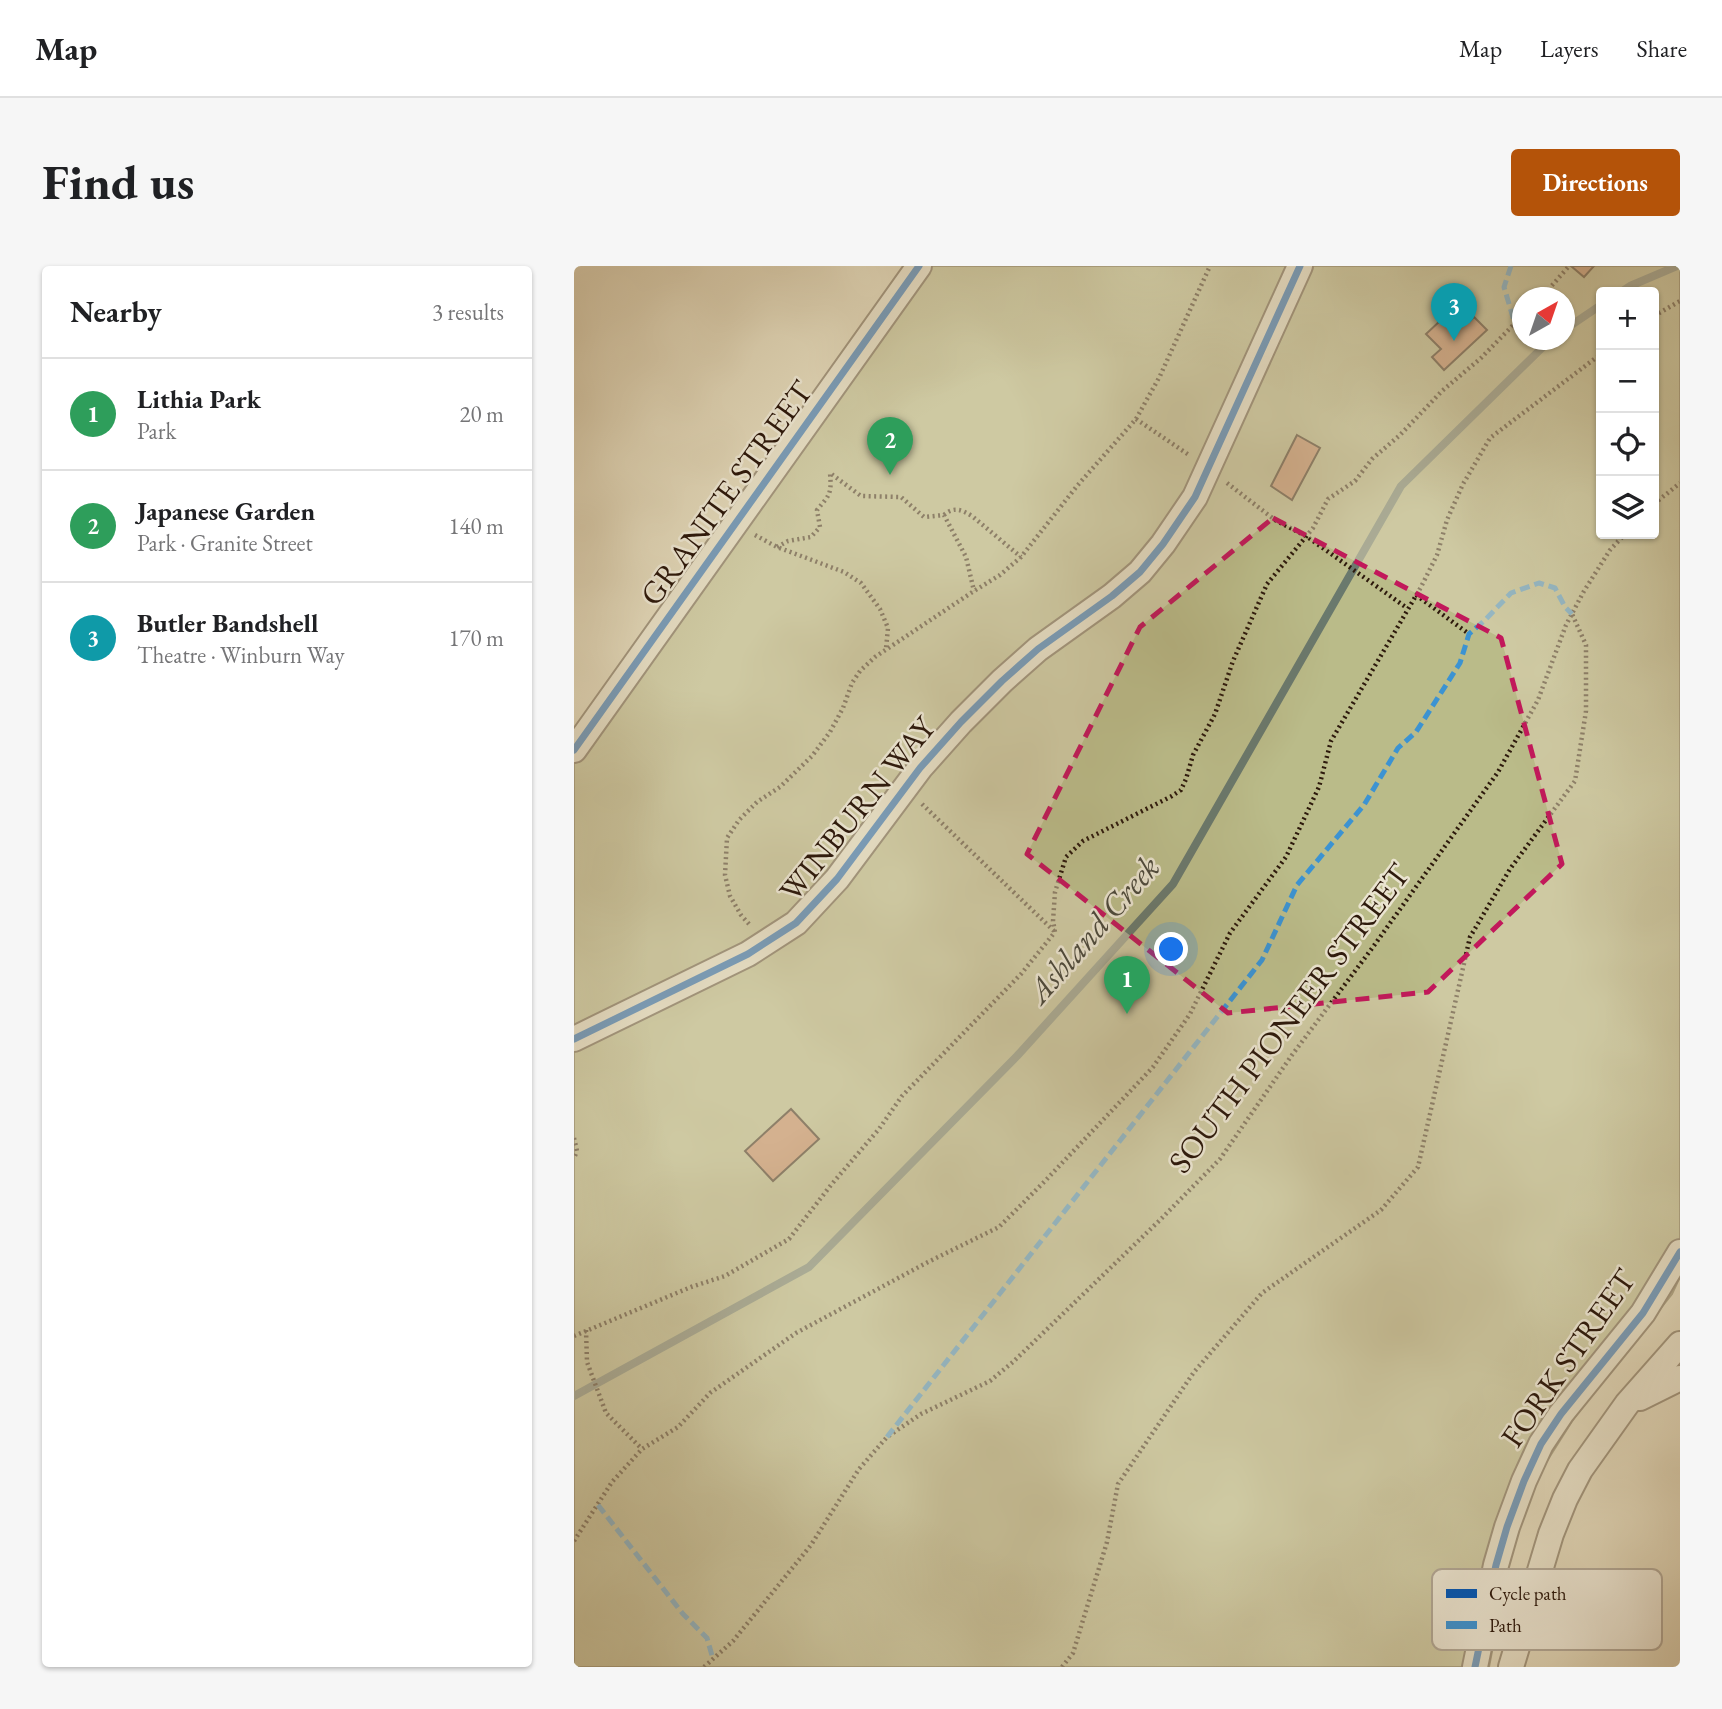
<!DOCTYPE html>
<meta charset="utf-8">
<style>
:root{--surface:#fff;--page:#f6f6f6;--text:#202124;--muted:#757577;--line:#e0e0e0;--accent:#b45309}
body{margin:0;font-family:"EB Garamond",serif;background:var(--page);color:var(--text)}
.controls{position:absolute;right:21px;top:21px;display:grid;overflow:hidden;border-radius:7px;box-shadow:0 2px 5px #0004}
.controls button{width:63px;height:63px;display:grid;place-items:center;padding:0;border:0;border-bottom:2px solid var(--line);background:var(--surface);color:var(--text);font:35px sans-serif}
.compass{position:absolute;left:938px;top:21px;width:63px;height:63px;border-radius:50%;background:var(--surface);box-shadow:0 2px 5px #0004;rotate:40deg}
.you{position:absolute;left:598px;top:684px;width:24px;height:24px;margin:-18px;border:5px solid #fff;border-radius:50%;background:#1a73e8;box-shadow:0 0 0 10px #1a73e833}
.badge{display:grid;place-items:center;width:46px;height:46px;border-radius:50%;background:var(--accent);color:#fff;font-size:23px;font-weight:700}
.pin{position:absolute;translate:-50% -58px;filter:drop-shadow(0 2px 4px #0008)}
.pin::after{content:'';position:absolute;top:37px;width:24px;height:21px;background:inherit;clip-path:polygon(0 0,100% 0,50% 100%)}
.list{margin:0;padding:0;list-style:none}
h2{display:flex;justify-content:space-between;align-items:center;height:91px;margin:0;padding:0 28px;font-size:30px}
h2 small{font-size:23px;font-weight:400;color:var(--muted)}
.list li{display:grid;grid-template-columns:46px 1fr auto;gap:21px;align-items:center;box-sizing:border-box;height:112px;padding:0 28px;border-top:2px solid var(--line)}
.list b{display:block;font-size:26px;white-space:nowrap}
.list p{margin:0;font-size:23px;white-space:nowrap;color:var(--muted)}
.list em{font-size:23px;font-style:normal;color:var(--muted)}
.icon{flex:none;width:38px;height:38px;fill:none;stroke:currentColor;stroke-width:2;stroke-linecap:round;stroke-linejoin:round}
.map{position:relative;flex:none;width:1106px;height:1401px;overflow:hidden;border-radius:7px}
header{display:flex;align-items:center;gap:42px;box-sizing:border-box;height:98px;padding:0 35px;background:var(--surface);border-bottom:2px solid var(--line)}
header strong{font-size:33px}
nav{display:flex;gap:38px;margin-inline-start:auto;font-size:24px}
.intro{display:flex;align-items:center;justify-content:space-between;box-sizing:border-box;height:168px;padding:0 42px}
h1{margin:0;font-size:49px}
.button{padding:18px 32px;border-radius:7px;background:var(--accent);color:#fff;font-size:24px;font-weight:700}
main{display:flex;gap:42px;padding:0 42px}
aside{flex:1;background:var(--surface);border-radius:7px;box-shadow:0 2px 5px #0004}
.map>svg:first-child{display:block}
</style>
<header>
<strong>Map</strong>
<nav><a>Map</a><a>Layers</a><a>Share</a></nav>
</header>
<div class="intro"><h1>Find us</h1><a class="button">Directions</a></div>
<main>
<aside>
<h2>Nearby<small>3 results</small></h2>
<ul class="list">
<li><span class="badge" style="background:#2e9e5b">1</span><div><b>Lithia Park</b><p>Park</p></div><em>20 m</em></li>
<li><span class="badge" style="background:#2e9e5b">2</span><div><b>Japanese Garden</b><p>Park · Granite Street</p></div><em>140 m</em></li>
<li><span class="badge" style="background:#0f9aa8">3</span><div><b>Butler Bandshell</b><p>Theatre · Winburn Way</p></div><em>170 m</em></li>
</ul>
</aside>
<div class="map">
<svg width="1106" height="1401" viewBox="0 0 1106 1401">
<rect width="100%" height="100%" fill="#dfd5b7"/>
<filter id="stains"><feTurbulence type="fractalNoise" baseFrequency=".00286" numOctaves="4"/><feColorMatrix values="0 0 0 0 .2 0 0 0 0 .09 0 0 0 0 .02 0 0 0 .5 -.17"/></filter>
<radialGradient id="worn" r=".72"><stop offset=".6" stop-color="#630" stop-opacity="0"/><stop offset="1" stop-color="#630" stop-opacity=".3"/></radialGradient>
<path fill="#babb89" stroke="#746a4a" stroke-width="2" fill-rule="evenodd" d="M345,0H1106V1011L1098,1028L1002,1149L966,1206L942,1261L915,1401H0V484ZM1027,26H1080V268H1027ZM948,32H990V74H948Z"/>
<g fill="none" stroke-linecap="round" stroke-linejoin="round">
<path stroke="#6a796d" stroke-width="8" d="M1047,26L1056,20L1103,0
M990,64L1027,39
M0,1130L235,1001L443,790L599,618L827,220L976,74"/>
</g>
<path fill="#c78561" stroke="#2d190c" stroke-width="2" d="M997,0H1020L1010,11Z
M882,40L896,55L900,51L913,64L870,104L858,91L867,83L852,68Z
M723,169L746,182L718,234L697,220Z
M217,843L245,873L199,915L171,885Z"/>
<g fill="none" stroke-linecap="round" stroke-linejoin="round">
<g stroke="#5a4837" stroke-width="28">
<path id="minor" d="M0,484L345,0
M0,773L174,688L222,657L263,613L346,502L387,456L428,415L464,383L538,330L566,306L589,278L621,231L726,0
M1066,1132L1106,1112
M901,1401L922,1299L933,1261L950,1215L967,1178L987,1148L1069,1047L1106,986
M937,1401L977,1268L991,1233L1006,1204L1053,1138L1106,1078"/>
</g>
<path stroke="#2d190c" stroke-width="4.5" stroke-dasharray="2 3.5" stroke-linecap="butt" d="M967,32L995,0
M1080,50L1106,35
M562,153L615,189
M653,217L701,254L732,270L833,342
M1080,238L1106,217
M370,249C380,240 388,244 398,250L447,291
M181,269L203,281L270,306L287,317L306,343L314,362L312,383
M203,281L214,275L237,271L246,261L243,244C255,229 258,229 256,207L287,230L327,231L350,251L370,249L392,291L400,325
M842,329L895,368
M348,538L480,665
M175,658L167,649L156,630L151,609L153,572L165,554L183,536L206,521L238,490L256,466L269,442L278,417L286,405L301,391L400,325L426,309L447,291L503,220L562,153L586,110L636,0
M0,872L3,885L0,892
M12,1064L13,1096L32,1147L68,1183
M0,1070L117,1021L151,1010L215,973L257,919L305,863L328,830L447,708L481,666L479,655L481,626L492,591L509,575L598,530L607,524L612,513L619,489L641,448L659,395L693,318L739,262L754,233L781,215L798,193L826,169L868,125L907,92L948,50
M0,1275L38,1216L68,1183L104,1161L136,1127L222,1067L354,996L425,961L472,914L579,801L616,748L656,667L712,591L745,521L757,475L847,321L863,289L873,254L889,218L916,172L1027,88
M130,1401L159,1375L237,1279L285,1203L313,1171L347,1148L416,1115L439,1096L587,953L646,893L718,789L799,681L924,506L964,434L992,359L1010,325L1036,284L1051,268
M488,1401L499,1387L533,1276L544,1218L620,1106L688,1027L807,944L844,901L896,671L936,603L1001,515L1012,445V379L998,348"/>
<use href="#minor" stroke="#eae4d0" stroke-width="24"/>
<path stroke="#3c93d2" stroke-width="5" stroke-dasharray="10 5" stroke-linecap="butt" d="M937,0L930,21L941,58
M313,1171L688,694L723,619L790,539L824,482L842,466L886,397L895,368L910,355L937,327L965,317L981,322L991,341L998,348
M24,1239L109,1348L133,1372L139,1393"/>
<g stroke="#eae4d0" stroke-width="11">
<path id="cycleway" d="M0,484L345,0
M0,773L174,688L222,657L263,613L346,502L387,456L428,415L464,383L538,330L566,306L589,278L621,231L726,0
M901,1401L922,1299L933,1261L950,1215L967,1178L987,1148L1069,1047L1106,986"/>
</g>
<use href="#cycleway" stroke="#0057b8" stroke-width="7"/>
</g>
<path d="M0 0H1106V1401H0ZM699,252L927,372L988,598L854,726L654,747L453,588L566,361Z" fill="#dfd5b7" fill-opacity=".55" fill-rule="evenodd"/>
<path fill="none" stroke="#c2185b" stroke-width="5" stroke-dasharray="14 9" stroke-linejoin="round" d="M699,252L927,372L988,598L854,726L654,747L453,588L566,361Z"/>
<g text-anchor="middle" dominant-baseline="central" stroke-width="5" stroke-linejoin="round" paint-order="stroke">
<g font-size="32" fill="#2d190c" stroke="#eae4d0">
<text transform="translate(152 227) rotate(-54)">GRANITE STREET</text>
<text transform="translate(283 543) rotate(-51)">WINBURN WAY</text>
<text transform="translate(715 752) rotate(-53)">SOUTH PIONEER STREET</text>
<text transform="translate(994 1092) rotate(-55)">FORK STREET</text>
</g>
<g font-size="33" font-style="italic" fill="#4c493c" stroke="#eae4d0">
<text transform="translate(519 663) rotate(-49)">Ashland Creek</text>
</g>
</g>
<rect x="858" y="1303" width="230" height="81" rx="10" fill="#eae4d0" stroke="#b1a795" stroke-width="2"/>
<rect x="872" y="1323" width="31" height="9" fill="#0057b8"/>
<rect x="872" y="1355" width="31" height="8" fill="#3c93d2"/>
<g font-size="19" fill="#2d190c">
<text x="915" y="1334">Cycle path</text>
<text x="915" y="1366">Path</text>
</g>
<rect width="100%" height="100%" filter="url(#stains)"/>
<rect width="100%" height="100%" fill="url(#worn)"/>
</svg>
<div class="controls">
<button>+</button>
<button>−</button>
<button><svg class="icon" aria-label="locate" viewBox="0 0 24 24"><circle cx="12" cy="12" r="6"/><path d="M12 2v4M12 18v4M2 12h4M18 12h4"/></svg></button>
<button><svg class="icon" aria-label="layers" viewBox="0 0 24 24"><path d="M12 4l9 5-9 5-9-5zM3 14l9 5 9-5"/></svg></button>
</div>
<svg class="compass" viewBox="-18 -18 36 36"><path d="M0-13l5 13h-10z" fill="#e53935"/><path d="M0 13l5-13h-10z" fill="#757577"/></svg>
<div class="you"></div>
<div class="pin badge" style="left:553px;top:748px;background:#2e9e5b">1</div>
<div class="pin badge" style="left:316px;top:209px;background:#2e9e5b">2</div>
<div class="pin badge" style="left:880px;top:75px;background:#0f9aa8">3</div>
</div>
</main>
